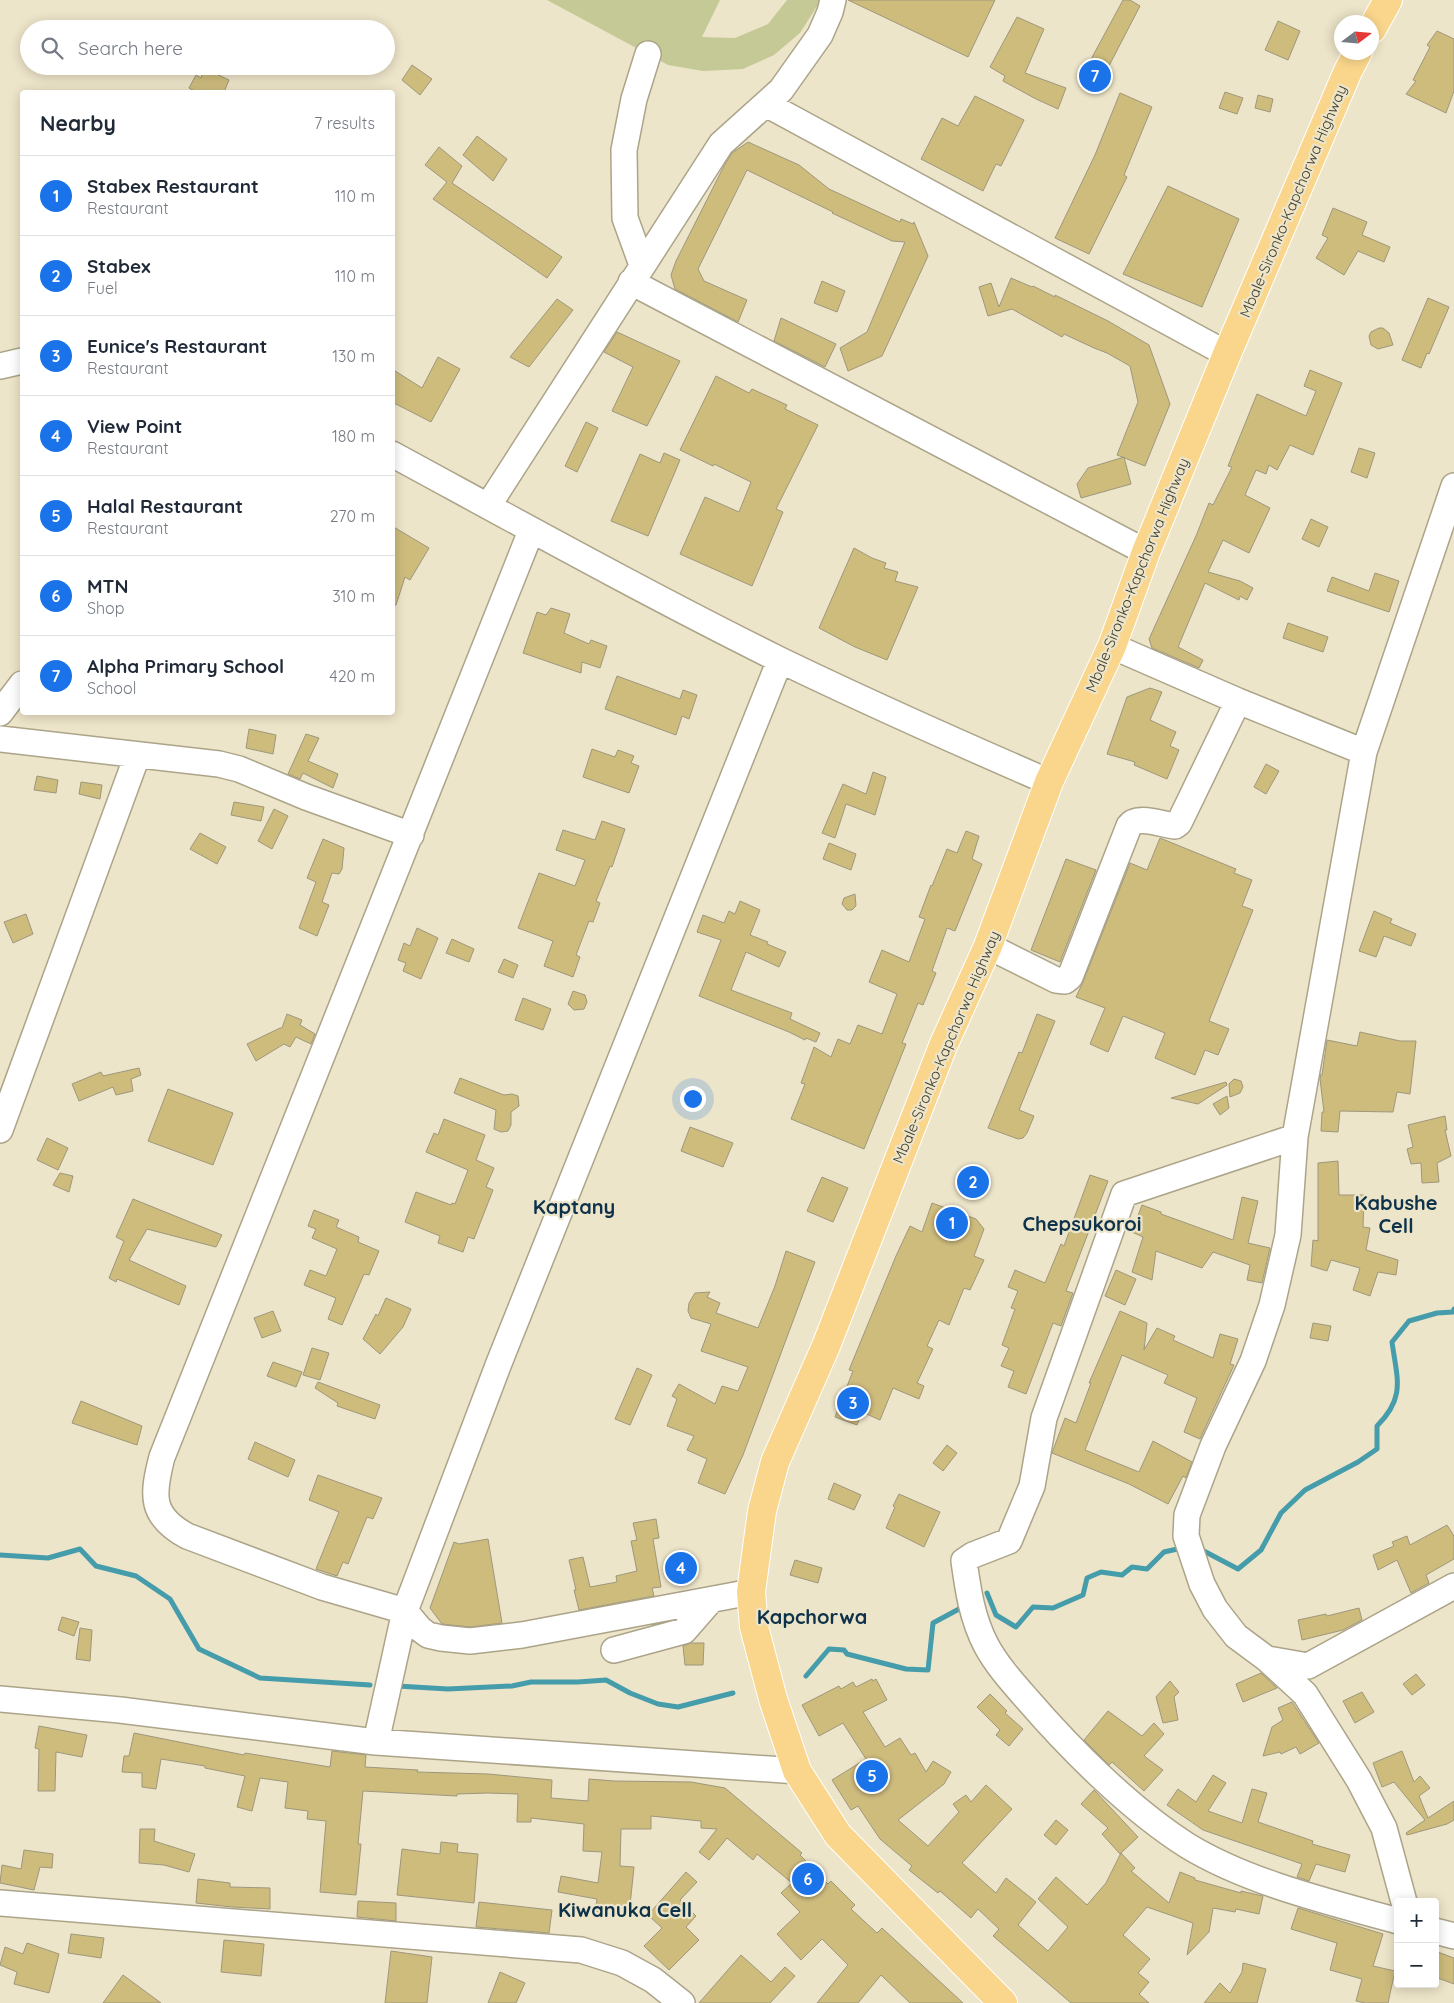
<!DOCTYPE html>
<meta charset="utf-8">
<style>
:root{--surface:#fff;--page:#f6f6f7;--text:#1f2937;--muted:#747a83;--line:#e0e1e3;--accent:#1a73e8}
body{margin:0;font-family:Quicksand,sans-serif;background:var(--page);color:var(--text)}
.controls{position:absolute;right:15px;bottom:15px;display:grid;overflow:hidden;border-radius:5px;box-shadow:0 2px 12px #0003}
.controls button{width:45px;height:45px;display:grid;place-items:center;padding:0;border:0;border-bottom:1px solid var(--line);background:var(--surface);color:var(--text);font:25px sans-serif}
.compass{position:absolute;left:1334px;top:15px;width:45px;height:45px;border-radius:50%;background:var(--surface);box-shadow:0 2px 12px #0003;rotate:74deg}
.you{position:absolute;left:692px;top:1098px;width:18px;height:18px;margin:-12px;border:4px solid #fff;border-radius:50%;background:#1a73e8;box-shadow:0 0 0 8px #1a73e833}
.badge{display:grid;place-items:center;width:32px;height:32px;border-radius:50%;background:var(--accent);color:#fff;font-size:16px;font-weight:700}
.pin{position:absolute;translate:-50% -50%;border:2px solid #fff;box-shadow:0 1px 5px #0006}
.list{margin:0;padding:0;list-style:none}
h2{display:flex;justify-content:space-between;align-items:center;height:65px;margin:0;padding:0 20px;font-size:21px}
h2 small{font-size:16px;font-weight:400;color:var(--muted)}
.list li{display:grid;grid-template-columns:32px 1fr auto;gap:15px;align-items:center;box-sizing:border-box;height:80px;padding:0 20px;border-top:1px solid var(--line)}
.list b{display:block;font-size:19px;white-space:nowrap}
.list p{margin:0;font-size:16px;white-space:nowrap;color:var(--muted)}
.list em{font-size:16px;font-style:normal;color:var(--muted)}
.icon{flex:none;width:28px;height:28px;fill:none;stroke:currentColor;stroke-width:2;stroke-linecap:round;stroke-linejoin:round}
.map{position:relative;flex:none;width:1454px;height:2003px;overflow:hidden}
.search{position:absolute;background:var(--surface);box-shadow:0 2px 12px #0003;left:20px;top:20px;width:375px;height:55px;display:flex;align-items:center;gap:12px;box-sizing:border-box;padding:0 18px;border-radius:28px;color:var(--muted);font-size:19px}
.panel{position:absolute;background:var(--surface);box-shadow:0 2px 12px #0003;left:20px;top:90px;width:375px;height:625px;border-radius:5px}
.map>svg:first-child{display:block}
</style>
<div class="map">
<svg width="1454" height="2003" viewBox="0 0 1454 2003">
<rect width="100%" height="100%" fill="#ede5c9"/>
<path fill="#c5c996" d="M547,0H720L702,37L735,38L768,24L787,0H821L800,33L774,55L743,69L703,71L668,65Z"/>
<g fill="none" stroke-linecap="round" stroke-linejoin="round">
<path stroke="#459caa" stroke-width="5" d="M1200,1549L1238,1569L1261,1550L1281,1513L1305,1490L1358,1462L1377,1449V1426C1406,1397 1397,1379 1392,1342L1409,1321L1437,1313L1453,1312L1454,1309
M0,1555L48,1558L80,1549L96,1566L136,1576L170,1599L199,1649L260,1678L370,1685
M987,1593L996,1615L1016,1627L1033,1607L1053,1608L1083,1595L1087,1578L1101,1572L1122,1575L1132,1567L1147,1569L1164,1552L1182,1548
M806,1676L829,1649L844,1650L847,1654L906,1669L928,1670L933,1623L959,1609
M397,1686L448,1689L512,1686L531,1682H578L606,1680L630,1693L658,1704L678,1707L733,1693"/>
</g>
<path fill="#cebc7d" stroke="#9e977c" d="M848,0H995L968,57Z
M1123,0H1130L1140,6L1098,87L1082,76Z
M1017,17L1044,29L1025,73L1066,88L1058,109L1036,99L1003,81L1005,76L990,67Z
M1278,21L1300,31L1288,60L1265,50Z
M1437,31L1454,39V91L1446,113L1406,94L1416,81L1413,80L1430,47L1427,45Z
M412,65L432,79L420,95L402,80Z
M204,68L229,80L224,92H196L189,88L196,75L201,78Z
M1225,92L1243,98L1237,114L1219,108Z
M1120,93L1152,107L1124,175L1127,177L1089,254L1055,238L1095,155Z
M1258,95L1273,99L1270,112L1255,108Z
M975,96L1024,120L1001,166L996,164L983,191L921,159L942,118L958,126Z
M477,136L507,159L493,181L463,155Z
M748,142L799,165L829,189L900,222L901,219L913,224L914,222L928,256L882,356L848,371L840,348L867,332L905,242L892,241L832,213L833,212L747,170L698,269L704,281L747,300L738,322L675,289L671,275L676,261L724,166L732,153Z
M439,147L462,166L452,183L562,257L547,278L433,199L447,182L425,165Z
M1168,186L1239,219L1202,307L1123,274Z
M1333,208L1367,222L1362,235L1390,247L1384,262L1358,251L1344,275L1316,258L1328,238L1322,235Z
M1011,278L1032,287L1033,286L1055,297V295L1108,321L1149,345L1170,404L1145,466L1117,455L1138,402L1130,366L1107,353L1094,348L1064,334L1062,337L1012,309L988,316L979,287L991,283L999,307Z
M822,281L845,291L837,312L814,303Z
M1428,298L1449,307L1429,354L1427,353L1421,368L1402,360Z
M557,299L573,310L529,367L510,357Z
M781,318L836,344L825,367L774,341Z
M1379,328H1383L1389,333L1393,345L1378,349L1371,345L1369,336L1371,332Z
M617,332L680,361L647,426L612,411L633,367L604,352Z
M438,357L460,369L431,422L392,402V369L422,388Z
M1310,370L1342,383L1313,455L1290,445L1277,470L1269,465L1266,474L1256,470L1245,495L1270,508L1249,553L1223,540L1208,572L1240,581L1253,588L1247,600L1240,596L1239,600L1205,583L1178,647L1203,660L1199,668L1152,648L1149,639L1196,536L1209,503L1213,505L1232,467L1228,466L1257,394L1306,416L1316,391L1304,386Z
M716,376L749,393L752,389L787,405L785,409L818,425L776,509L783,512L752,586L680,554L705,497L739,512L751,482L714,464L713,466L680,450Z
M586,422L598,428L577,472L565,466Z
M1359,448L1375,453L1367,478L1351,472Z
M664,453L680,460L648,536L611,521L640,454L660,463Z
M1124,457L1131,484L1081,498L1077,484L1088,468Z
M1311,519L1328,527L1319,547L1302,539Z
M392,526L429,548L410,580L405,577L396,605H392Z
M854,548L872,558L886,563L884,568L898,572L895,581L918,587L887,660L855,647L819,628Z
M1375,573L1399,581L1389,612L1327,591L1332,577L1369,591Z
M551,608L570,614L564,633L589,644L591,640L607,646L600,668L582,662L581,673L523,653L537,612L546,615Z
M1288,623L1328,637L1323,652L1283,638Z
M617,676L680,699L683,690L697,695L689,719L682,716L676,735L605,709Z
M1150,688L1162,692L1150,720L1176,732L1170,746L1179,750L1167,779L1134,765L1135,762L1107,754L1127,697Z
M249,729L276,735L273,754L246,748Z
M306,734L319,738L308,761L338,774L333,788L303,773L300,779L288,774Z
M592,749L615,757L618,750L634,756L631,763L639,766L629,793L583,777Z
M1266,764L1279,771L1266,794L1254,787Z
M873,772L886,777L875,815L846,804L835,838L822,833L843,784L866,794Z
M37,776L58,780L56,793L34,790Z
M81,782L102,785L100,799L79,794Z
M234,802L264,807L261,821L231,815Z
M274,809L288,816L272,849L258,841Z
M602,821L625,829L612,867L610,866L596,901L600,903L593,922L589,921L576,955L580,957L573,977L544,966L553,941L518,928L539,873L575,886L585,860L556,850L563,830L595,840Z
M966,831L979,836L972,859L982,864L955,931L947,928L932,971L936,973L923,1005L918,1003L902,1043L906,1044L864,1149L791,1119L805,1084L801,1083L814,1047L831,1057L838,1039L850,1044L858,1025L882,1034L897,994L869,982L882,950L909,962L925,919L919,917L931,885L932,886L947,849L957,853Z
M200,833L226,847L217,864L190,849Z
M1160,838L1236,869L1234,873L1252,880L1242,906L1253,910L1209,1021L1229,1029L1218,1055L1205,1050L1195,1075L1155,1058L1165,1033L1123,1016L1108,1052L1090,1044L1105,1008L1076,997L1083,982L1130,863L1147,870Z
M323,839L344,848L342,869L339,874L332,873L322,902L329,905L317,936L299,928L316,882L307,878Z
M829,843L856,854L851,870L823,859Z
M1066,859L1096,870L1060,962L1031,950Z
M855,894L856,906L852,910H847L842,904L844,898Z
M740,901L760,910L750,935L768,942L767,944L786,952L779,967L746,952L731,990L792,1013L790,1019L820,1033L816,1042L806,1038L805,1040L789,1032L699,996L721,940L697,932L703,915L724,923L729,911L735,914Z
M1374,911L1392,919L1390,923L1416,934L1411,946L1384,936L1376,957L1359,951Z
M26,914L33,934L13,943L4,922Z
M417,928L438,938L421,979L403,971L406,963L398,960L404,943L410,946Z
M452,939L474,949L469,962L446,953Z
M504,959L518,965L513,978L498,972Z
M573,991L585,995L587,1002L584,1009L574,1010L568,1004Z
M523,998L551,1009L543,1030L515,1020Z
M287,1014L302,1020L300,1025L315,1034L311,1044L296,1037L290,1047L284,1044L256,1061L247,1044L280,1028H282Z
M1037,1014L1055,1021L1019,1110L1034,1116L1027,1133L1023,1138L1018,1139L988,1128L1019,1052L1022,1053Z
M1360,1032L1400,1041H1416L1410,1094L1397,1092L1393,1112L1340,1111L1338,1132L1321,1131L1322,1112H1324L1320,1079L1321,1074L1322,1075L1327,1040L1357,1046Z
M139,1068L141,1075L131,1079L133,1091L116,1095L113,1087L79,1101L72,1084L101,1072L103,1076Z
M460,1078L504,1095L512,1094L518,1096L519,1106L511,1112V1125L508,1131L501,1132L494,1129L496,1110L454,1093Z
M1234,1079L1241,1081L1243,1087L1240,1093L1230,1097L1229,1084Z
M1226,1082L1227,1085L1198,1104L1171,1098Z
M168,1089L233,1113L213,1165L148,1141Z
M1227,1096L1229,1108L1220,1115L1213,1104Z
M1445,1116L1447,1130H1445L1451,1156L1437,1163L1439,1182L1422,1183L1421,1163L1411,1164L1407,1149L1413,1147L1408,1125Z
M444,1119L485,1135L476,1160L494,1168L486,1187L493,1190L474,1239L468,1237L463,1252L438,1243L440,1236L405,1222L416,1192L451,1205L452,1203L455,1204L468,1170L426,1152L434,1133L438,1135Z
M690,1127L733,1143L723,1167L681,1151Z
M47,1138L68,1148L58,1170L37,1160Z
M1338,1161L1339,1195H1364L1363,1227L1370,1228L1366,1250L1398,1260L1396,1275L1378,1272L1370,1296L1353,1290L1360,1268L1331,1260L1327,1271L1311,1266L1313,1240L1318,1241V1163Z
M60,1173L73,1176L69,1192L53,1185Z
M1090,1175L1108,1181L1066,1291L1073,1293L1061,1326L1053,1323L1026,1394L1008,1387L1014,1371L1001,1366L1009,1348L1002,1345L1015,1309L1011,1308L1018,1291L1008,1287L1015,1270L1045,1283L1061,1244L1064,1246Z
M822,1177L848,1188L833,1222L807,1211Z
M1242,1197L1258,1201L1248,1243L1270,1248L1262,1283L1247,1280L1250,1265L1213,1252L1202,1268L1156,1251L1152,1280L1132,1272L1143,1237L1132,1232L1142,1205L1161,1212V1214L1233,1240Z
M133,1199L222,1235L216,1247L147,1229L129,1260L186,1286L179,1305L117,1279L116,1282L109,1278L124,1241L116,1237Z
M932,1203L976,1219L984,1229L974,1256L984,1260L970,1290L964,1288L949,1325L939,1320L927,1346L933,1349L917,1383L924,1386L919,1399L893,1388L880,1420L862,1412L857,1425L835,1417L853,1371L849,1370L896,1256L910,1226L922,1232Z
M314,1210L339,1220L336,1227L359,1237L358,1242L379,1251L369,1275L364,1274L342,1325L328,1319L336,1298L304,1285L310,1270L326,1276L337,1249L312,1238L316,1229L308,1226Z
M786,1251L815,1262L743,1455L725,1494L698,1483L707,1459L687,1450L694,1436L667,1426L677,1399L672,1396L679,1384L715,1404L722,1386L738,1391L748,1367L701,1351L711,1324L691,1318L688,1311L689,1303L695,1293L710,1292L707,1297L720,1303L716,1313L758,1328L775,1286Z
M1116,1270L1136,1279L1125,1305L1105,1296Z
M386,1298L411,1309L403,1327L380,1354L363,1339L376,1314L378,1316Z
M273,1311L281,1331L262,1338L254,1318Z
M1120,1311L1147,1323L1144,1350L1157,1328L1175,1336L1173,1340L1213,1358L1220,1334L1238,1339L1230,1364L1234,1365L1200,1439L1184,1432L1197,1398L1164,1383L1168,1375L1122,1355L1085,1450L1139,1472L1153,1441L1192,1462L1186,1478L1183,1476L1168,1504L1129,1484L1052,1453L1065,1418L1076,1423L1091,1383H1089Z
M1313,1323L1331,1326L1328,1341L1310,1338Z
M312,1348L329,1353L320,1380L303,1375Z
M273,1362L302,1372L296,1387L267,1376Z
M637,1368L652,1375L630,1425L615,1419Z
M318,1382L380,1405L375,1419L337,1406L338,1403L315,1388Z
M81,1401L142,1426L137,1445L72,1423Z
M255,1442L295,1460L288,1477L248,1459Z
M947,1445L957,1453L943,1471L933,1463Z
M318,1475L382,1498L373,1519L367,1517L348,1564L343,1562L337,1576L316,1569L339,1512L309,1500Z
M834,1483L861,1495L854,1510L828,1499Z
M899,1494L940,1512L924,1547L886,1528L895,1507L893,1506Z
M656,1519L659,1538L653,1539L661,1587L652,1588L654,1596L579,1610L574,1590H576L569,1560L583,1557L590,1587L617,1582L616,1576L637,1571L631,1541L637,1540L633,1523Z
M1447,1525L1454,1536V1559L1426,1575L1429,1583L1411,1593L1397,1560L1378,1570L1373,1555L1394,1546L1392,1542L1407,1536L1410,1545Z
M488,1539L502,1623L470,1627L442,1624L430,1608L454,1542L459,1544Z
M795,1560L822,1568L818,1583L790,1575Z
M1359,1608L1362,1620L1343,1630L1302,1640L1298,1620L1326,1614L1327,1616Z
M62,1617L79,1622L74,1636L58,1630Z
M80,1628L92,1630L90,1661L76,1659Z
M691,1643H704L703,1665H685L683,1646Z
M1261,1673L1277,1688L1243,1702L1236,1684Z
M1416,1674L1425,1685L1412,1695L1403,1684Z
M872,1679L873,1681L876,1679L887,1700L863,1712L885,1747L900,1738L911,1755L915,1753L926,1772L933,1761L951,1772L944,1784L898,1820L928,1846L959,1812L953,1804L966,1795L971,1802L986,1785L1012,1809L962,1863L996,1893L1006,1878L1036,1902L1018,1925L1048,1951L1068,1927L1038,1899L1056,1877L1087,1905L1106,1883L1121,1853L1135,1868L1131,1871L1169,1903L1180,1872L1195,1878V1880L1241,1893V1891L1263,1896L1259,1914L1236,1909L1235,1912L1213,1908L1209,1932L1187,1955L1193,1923L1147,1907L1123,1935L1150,1959L1138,1973L1149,1982L1139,1994L1149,2003H1071L993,1936L999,1929L978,1909L971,1918L940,1891L938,1893L909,1870L912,1866L880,1839L858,1806L851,1810L832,1780L866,1759L843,1723L819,1736L802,1705L839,1686L841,1689L853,1682L856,1687Z
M1170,1681L1179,1692L1174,1697L1178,1720L1163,1723L1156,1697Z
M1362,1692L1374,1712L1355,1723L1343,1701Z
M990,1694L1007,1711L1005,1713L1023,1729L1009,1746L996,1735L1000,1730L977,1707Z
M1292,1702L1319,1743L1300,1754L1296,1747L1281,1754L1280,1752L1263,1756L1272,1727L1283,1720L1278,1708Z
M1108,1711L1142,1736L1154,1723L1164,1734L1144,1756L1163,1770L1144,1791L1112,1762L1109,1765L1084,1740Z
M39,1726L87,1735L82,1757L56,1752L55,1791H38L39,1749L35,1748Z
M134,1733L244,1755L245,1753L330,1767L332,1751L366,1755L365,1767L418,1770L417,1772L488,1774L552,1780L551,1798L588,1801L589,1779L614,1781L691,1782L725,1788L802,1853L800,1855L828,1884L831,1881L855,1905L851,1909L877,1933L882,1928L963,2003H910L881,1975L858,2003H817L848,1965L822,1939L801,1960L777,1934L800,1912L781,1893L792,1883L757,1854L753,1860L727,1838L709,1860L699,1852L717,1829L701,1828V1821L651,1816V1829H621L620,1866L634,1867L629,1915L609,1913L595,1911L597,1899L558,1892L561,1876L598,1883L602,1852L583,1851L584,1824L531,1818V1822H517L518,1794L488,1793L457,1794V1796L363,1791L358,1844H361L356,1895L320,1892L326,1821L307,1819L308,1811L285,1808L288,1782L260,1778L252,1811L237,1807L245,1776L205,1768V1766L161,1759L156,1789L142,1787V1773L122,1772L124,1756H129Z
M1402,1751L1414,1782L1420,1776L1430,1788L1419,1796L1428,1818L1454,1801V1820L1447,1824L1407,1835L1406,1833L1425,1820L1394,1782L1382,1787L1373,1763Z
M1213,1775L1226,1783L1208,1811L1242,1823L1252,1789L1267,1793L1258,1822L1313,1841L1312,1844L1350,1855L1345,1872L1316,1864L1309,1881L1297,1877L1302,1864L1203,1830L1167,1805L1178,1789L1196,1802Z
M1094,1790L1138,1837L1120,1854L1102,1834L1108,1828L1081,1804Z
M1056,1820L1068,1830L1056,1845L1044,1835Z
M140,1829H155L154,1841L195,1854L189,1872L164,1865L139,1863Z
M441,1842L458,1844L457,1852L478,1854L474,1903L397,1895L402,1849L440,1854Z
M24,1850L53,1854L52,1868L40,1867L34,1890L0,1883L2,1865L21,1869Z
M686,1872L697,1882L680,1900L696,1916L686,1927L699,1940L669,1970L644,1946L662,1928L648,1915Z
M198,1879L230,1883V1887L270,1888V1909L232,1907L196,1903Z
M358,1901L396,1903V1921L357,1917Z
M479,1902L552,1910L549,1933L476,1927Z
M1298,1908L1383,1934L1373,1966L1395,1971L1388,2003H1365L1356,2001L1362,1979L1330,1970L1337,1943L1291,1929Z
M71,1934L104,1938L101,1958L68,1953Z
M224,1940L264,1944L261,1976L221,1972Z
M27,1943L59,1954L49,1993L14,1984L17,1972L0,1965L5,1947L23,1954Z
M391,1951L432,1957L427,2003H385Z
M1435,1951L1454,1958V1984L1435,1977Z
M741,1955L771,1982L785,1967L795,1976L770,2003H699Z
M1243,1963L1266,1969L1257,2003H1204L1220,1983L1230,1993L1242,1972Z
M500,1972L525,1983L516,2003H488Z
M123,1975L161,2003H103Z"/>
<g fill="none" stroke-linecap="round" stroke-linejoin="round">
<g stroke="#aca489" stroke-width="28">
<path id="minor" d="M766,104L1227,354
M642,265L625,218L624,150L634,99L648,54
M631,282L1146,552
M0,366L22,361
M392,454C521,524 649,595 780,660C869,703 959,743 1049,782
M488,506L721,144L781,90L820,35L830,12L833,0
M531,531L162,1457C152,1495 150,1516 187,1536L322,1587L405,1611L420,1629L428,1635L441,1638L470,1641L522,1635L751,1592
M1112,646L1238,701L1364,752L1295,1137L1288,1235L1272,1305L1253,1361L1213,1446L1187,1515L1186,1536L1202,1584L1215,1609L1236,1636L1267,1659L1308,1666L1454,1586
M0,713L22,684
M0,739L219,764L239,769L306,797L411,835
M1364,752L1454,486
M988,946L1056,980L1065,981L1070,977L1129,826C1137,814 1163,825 1175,826L1179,823L1238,701
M0,1130L137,756
M1295,1137L1124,1194L1044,1418L1032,1486L1009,1541L973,1555L964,1561C968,1590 972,1618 986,1645C996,1664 1012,1682 1027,1699C1071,1750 1131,1810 1188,1846C1249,1883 1330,1902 1398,1921
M614,1650L684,1631L711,1600
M1267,1659L1305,1694L1359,1780L1384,1828L1404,1902
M0,1699L120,1710L376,1742L797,1771
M376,1742L405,1611L499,1363L780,660
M0,1903L581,1950L622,1963L653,1980L682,2003
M1435,1931L1454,1936"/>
</g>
<g stroke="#fff" stroke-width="30">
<path id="major" d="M1372,29L1388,0
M1003,2003L838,1835L797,1771L773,1699L754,1627L751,1592L762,1511L775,1462L826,1346L943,1046L988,946L1049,782L1112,646L1146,552L1227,354L1348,71L1358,52"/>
</g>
<use href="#minor" stroke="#fff" stroke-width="25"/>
<use href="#major" stroke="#fad68c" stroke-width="28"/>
</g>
<g text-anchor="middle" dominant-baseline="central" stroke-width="4.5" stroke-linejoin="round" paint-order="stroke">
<g font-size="15" fill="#3e3b2f" stroke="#ede5c9">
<text transform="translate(1293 201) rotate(-67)">Mbale-Sironko-Kapchorwa Highway</text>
<text transform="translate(1137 575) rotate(-68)">Mbale-Sironko-Kapchorwa Highway</text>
<text transform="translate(946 1047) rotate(-67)">Mbale-Sironko-Kapchorwa Highway</text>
</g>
<g font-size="20" font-weight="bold" fill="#0e324a" stroke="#ede5c9">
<text x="1396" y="1202">Kabushe<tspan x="1396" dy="23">Cell</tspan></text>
<text x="574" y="1206">Kaptany</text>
<text x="1082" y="1223">Chepsukoroi</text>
<text x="812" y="1616">Kapchorwa</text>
<text x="625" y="1909">Kiwanuka Cell</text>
</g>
</g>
</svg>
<div class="controls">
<button>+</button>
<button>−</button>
</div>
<svg class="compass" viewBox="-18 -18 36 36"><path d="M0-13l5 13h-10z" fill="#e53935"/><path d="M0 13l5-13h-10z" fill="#747a83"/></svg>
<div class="you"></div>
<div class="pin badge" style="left:952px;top:1223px">1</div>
<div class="pin badge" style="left:973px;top:1182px">2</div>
<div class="pin badge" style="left:853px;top:1403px">3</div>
<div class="pin badge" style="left:681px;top:1568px">4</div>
<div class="pin badge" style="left:872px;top:1776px">5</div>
<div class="pin badge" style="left:808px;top:1879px">6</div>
<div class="pin badge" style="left:1095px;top:76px">7</div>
<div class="search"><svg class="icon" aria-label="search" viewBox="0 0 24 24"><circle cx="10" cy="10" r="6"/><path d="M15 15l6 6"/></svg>Search here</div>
<section class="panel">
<h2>Nearby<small>7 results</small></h2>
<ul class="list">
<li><span class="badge">1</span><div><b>Stabex Restaurant</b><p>Restaurant</p></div><em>110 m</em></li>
<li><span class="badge">2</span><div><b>Stabex</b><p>Fuel</p></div><em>110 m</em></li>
<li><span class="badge">3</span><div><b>Eunice's Restaurant</b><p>Restaurant</p></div><em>130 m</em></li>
<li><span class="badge">4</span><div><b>View Point</b><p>Restaurant</p></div><em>180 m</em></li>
<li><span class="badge">5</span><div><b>Halal Restaurant</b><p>Restaurant</p></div><em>270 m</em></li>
<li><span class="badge">6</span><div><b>MTN</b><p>Shop</p></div><em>310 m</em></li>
<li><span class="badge">7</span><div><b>Alpha Primary School</b><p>School</p></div><em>420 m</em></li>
</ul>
</section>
</div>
